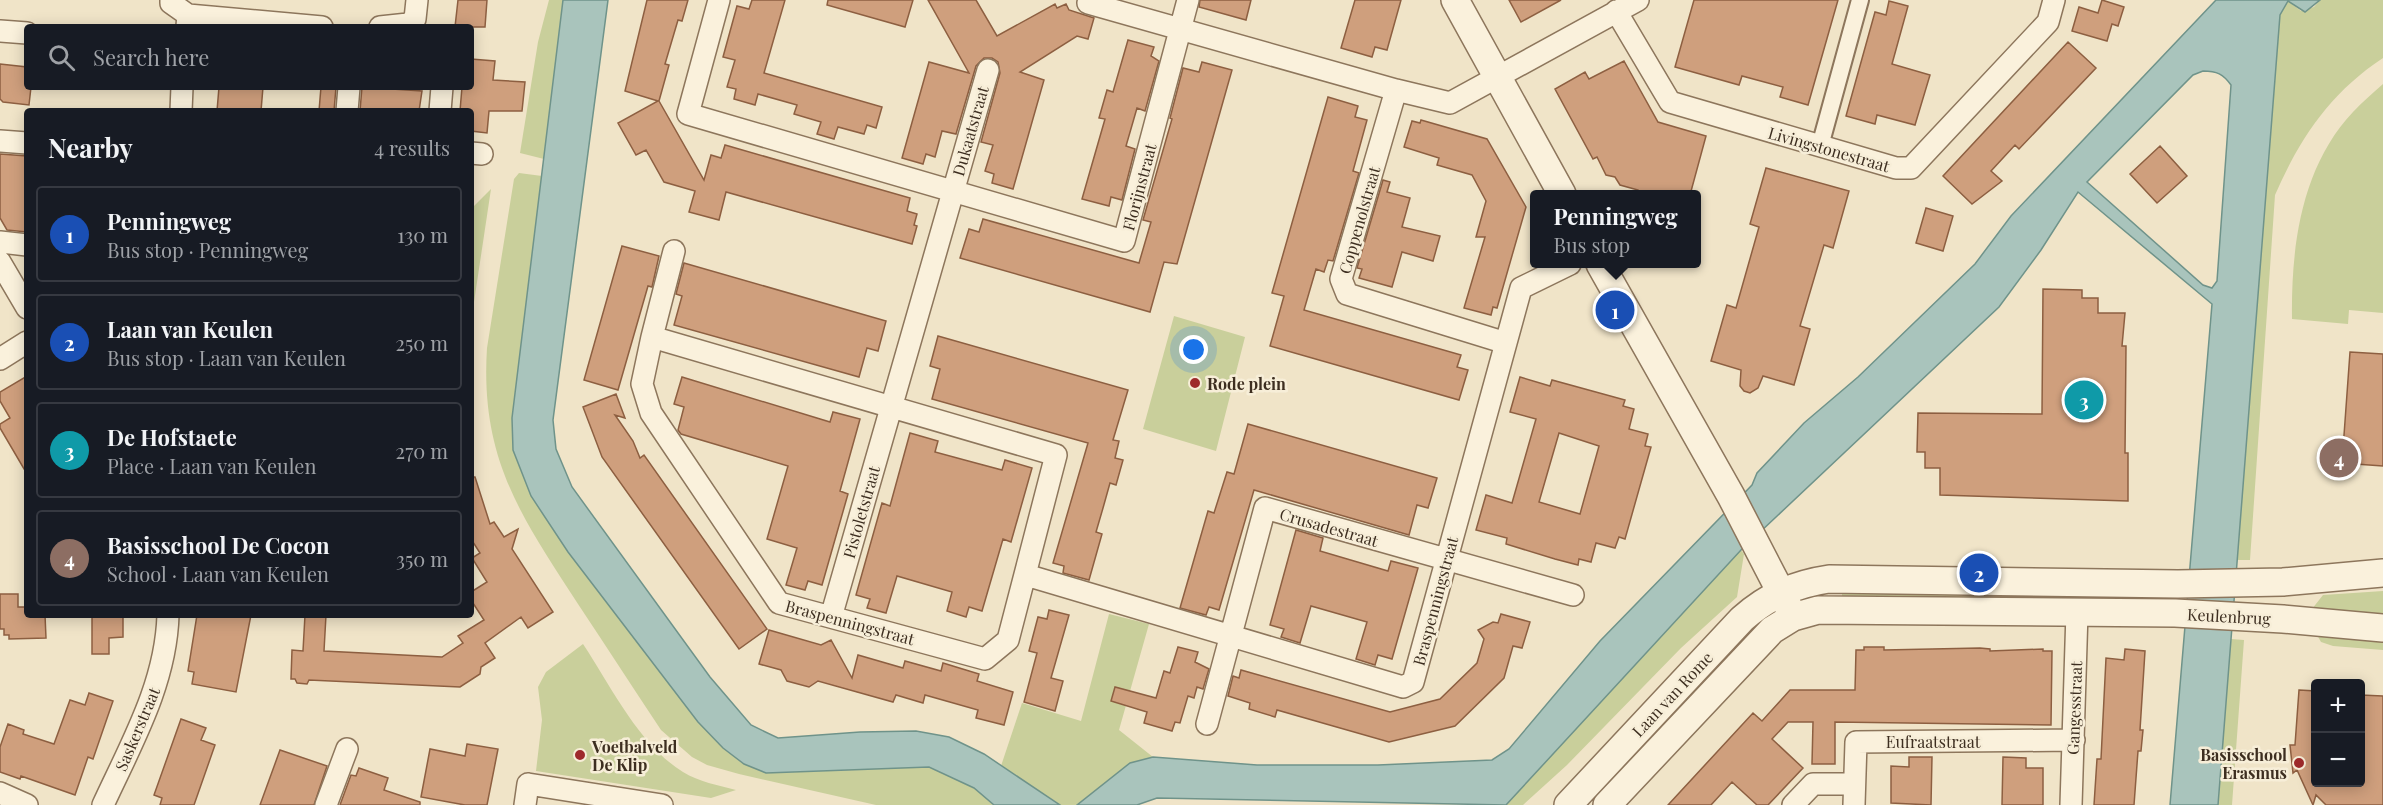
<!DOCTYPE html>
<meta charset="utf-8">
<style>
:root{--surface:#171b24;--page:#242831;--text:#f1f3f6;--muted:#9ea1a6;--line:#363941;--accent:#8c9099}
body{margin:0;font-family:"Playfair Display",serif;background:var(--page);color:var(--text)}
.controls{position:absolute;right:18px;bottom:18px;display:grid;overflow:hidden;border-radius:6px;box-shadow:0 3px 15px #0003}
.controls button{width:54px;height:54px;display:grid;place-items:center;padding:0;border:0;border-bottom:2px solid var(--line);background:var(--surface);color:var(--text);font:30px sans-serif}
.you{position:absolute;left:1194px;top:350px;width:21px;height:21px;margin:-15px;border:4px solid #fff;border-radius:50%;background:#1a73e8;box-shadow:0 0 0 9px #1a73e833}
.badge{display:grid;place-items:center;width:39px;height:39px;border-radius:50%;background:var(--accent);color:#fff;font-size:20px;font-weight:700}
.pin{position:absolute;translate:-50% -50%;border:3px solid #fff;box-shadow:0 2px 6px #0006}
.popup{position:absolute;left:1530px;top:190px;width:171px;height:78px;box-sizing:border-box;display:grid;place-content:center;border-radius:6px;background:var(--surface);filter:drop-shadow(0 2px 4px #0005);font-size:20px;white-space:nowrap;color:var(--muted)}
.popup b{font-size:22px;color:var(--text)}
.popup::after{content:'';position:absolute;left:50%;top:100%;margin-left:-12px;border:12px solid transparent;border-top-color:var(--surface)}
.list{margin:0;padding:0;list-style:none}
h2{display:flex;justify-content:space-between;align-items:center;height:78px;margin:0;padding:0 24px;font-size:26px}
h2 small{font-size:20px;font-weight:400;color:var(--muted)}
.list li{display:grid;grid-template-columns:39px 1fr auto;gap:18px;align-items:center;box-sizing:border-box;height:96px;margin:0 12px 12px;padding:0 12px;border:2px solid var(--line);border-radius:6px}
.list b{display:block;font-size:22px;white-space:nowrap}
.list p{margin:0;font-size:20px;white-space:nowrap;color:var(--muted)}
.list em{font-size:20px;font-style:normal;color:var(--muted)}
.icon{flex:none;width:33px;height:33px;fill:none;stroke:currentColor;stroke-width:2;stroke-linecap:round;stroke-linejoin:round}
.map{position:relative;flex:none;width:2383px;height:805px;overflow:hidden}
.search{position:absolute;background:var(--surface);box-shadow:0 3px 15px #0003;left:24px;top:24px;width:450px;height:66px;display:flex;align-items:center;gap:15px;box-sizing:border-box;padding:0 21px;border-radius:6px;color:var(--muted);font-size:22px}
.panel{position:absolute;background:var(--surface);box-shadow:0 3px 15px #0003;left:24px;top:108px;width:450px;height:510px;border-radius:6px}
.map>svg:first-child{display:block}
</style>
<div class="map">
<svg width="2383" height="805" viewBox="0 0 2383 805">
<rect width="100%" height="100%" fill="#f0e4c8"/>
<path fill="#c9cf9b" d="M549,0H563L544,159L520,153L538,42Z
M2320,0H2383V58C2330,93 2300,138 2275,195L2250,560H2237L2280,15L2288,1L2301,11L2314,7Z
M2383,84V313L2349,310L2348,324L2292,319C2291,247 2301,167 2353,112C2362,102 2373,93 2383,84Z
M519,173L542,176L512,418L513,450L531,496L568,552L698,722L723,748L744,764L766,773L929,767L974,788L994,805H876L739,774L707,765L692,757L661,730C633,688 606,646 578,604C521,516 480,459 487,348L514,179Z
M491,189L471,322V209Z
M1174,316L1245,337L1216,451L1143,429Z
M1741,550L1744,554L1737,597L1681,648L1567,765L1523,805H1506Z
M1842,585L2056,594L2053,600L1842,601Z
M2383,591V619L2312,609L2323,595Z
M1109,614L1149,624L1119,730L1153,757L1130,763L1077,805H1060L1001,766L1022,703L1081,721Z
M2316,633L2383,639V650L2333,646L2321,642Z
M2231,639L2244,640L2232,805H2218Z
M583,644C611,686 638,744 683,772C699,782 718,785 736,790L711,798L536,771L542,720L538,687L546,672Z"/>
<path fill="#a9c4bc" stroke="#6f938a" stroke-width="1.5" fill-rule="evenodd" d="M563,0H608L553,420L556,449L572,487L710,677L751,725L778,738L860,732L916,731L949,737L984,754L1060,805H994L974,788L929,767L766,773L744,764L723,748L698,722L568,552L531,496L513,450L512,418Z
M2216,0H2320L2305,12L2288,1L2280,15L2218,805H2170L2212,304L2078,192L2041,250L1999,307L1741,550L1506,805L1157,798L1137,805H1077L1130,763L1153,757L1257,765H1378L1492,760L1509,749L1600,641L1752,485L1757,473L1804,423L1858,377L1975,264L2011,216ZM2203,71C2217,71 2223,74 2231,85L2217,281L2212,288L2203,285L2087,182L2193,75Z"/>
<path fill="#cf9f7d" stroke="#8d5f41" stroke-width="1.5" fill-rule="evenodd" d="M458,0H487L485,27H455Z
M647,0H688L682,21L678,20L665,64L669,65L659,101L704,180L711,155L721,158L725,145L910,198L907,211L917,214L914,225L917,226L912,244L726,192L719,220L689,212L695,191L664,182L646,150L636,155L618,123L658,101L625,91Z
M752,0H785L764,73L882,107L876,128L867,125L864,134L838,127L834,139L817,134L821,122L794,114L797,105L758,94L755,105L734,99L736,89L727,87L735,60L723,57L737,6L749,9Z
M828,0H913L905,27L827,5Z
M928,0H976L997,36L1055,4L1057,8L1066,4L1069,10L1094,18L1088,39L1077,36L1020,72L1044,80L1013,189L992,183L994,174L985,171L993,145L981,142L1000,73L998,62L992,58H984L976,66L956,134L942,131L935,157L926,154L923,164L902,158L929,62L969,73Z
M1200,0H1251L1246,20L1199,7Z
M1355,0H1401L1387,50L1375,47L1372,57L1341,48Z
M1509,0H1561L1521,22Z
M1694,0H1838L1808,105L1780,97L1783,87L1742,76L1739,85L1675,67Z
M2102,0L2124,7L2118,26L2112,24L2107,41L2072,31L2079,7L2098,13Z
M1889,1L1908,6L1892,64L1930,75L1915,125L1877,115L1875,124L1846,116L1875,12L1886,15Z
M1128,40L1154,47L1151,56L1159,61L1145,111L1137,108L1126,146L1135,149L1122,200L1111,197L1109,206L1082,199L1105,119L1099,118L1107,90L1113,92Z
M2068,42L2096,68L2019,149L2015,145L1991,171L2002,181L1972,204L1943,176Z
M471,59L495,61L493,80L525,82L522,111H489L487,133L471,131V111H460L462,87H471Z
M1624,61L1658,122L1706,136L1690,195H1637L1638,190L1620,185L1615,177L1606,175L1597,157L1593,159L1555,89L1585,72L1589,79Z
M1202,62L1232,70L1177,264L1164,262L1150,312L960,258L969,229L979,232L983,219L1139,263L1151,222L1143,220L1172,119L1170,118L1183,68L1199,72Z
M0,64L27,67V87H31L29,105L3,102L0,99Z
M219,87H263L261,111H217Z
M321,87H336L334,111H319Z
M362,87L422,91L419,111H360Z
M1328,97L1358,106L1355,117L1367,120L1353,171L1359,173L1333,261L1328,260L1324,272L1316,269L1304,310L1461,355L1457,367L1468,370L1459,400L1270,346L1284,296L1272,293Z
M1421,120L1487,139L1526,207L1497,308L1493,307L1491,315L1464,308L1485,237H1476L1486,201L1472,175L1437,165L1439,158L1404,147L1412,121L1420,123Z
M2160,146L2187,176L2157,203L2130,174Z
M0,154L27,156V232L7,230L0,218Z
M1766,168L1849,191L1833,248L1824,245L1800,326L1810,329L1794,385L1763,376L1758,388L1750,393L1744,391L1740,386L1741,370L1711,361L1727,305L1736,308L1759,227L1750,224Z
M1383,180L1390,182L1387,192L1410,198L1402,227L1440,236L1433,261L1402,252L1392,287L1359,278L1362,269L1357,268Z
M1926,208L1953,216L1943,251L1916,243Z
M622,246L659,256L652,287L648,286L618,390L584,380Z
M684,263L886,321L878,351L867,348L859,377L674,325L682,296L676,294Z
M2043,289L2082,290V298H2098V313H2125L2122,346H2126L2125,453H2128V501L1940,495V468H1925V452H1917L1918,413L2042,414Z
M938,336L1128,390L1113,440L1119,441L1115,458L1123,460L1116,485L1110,483L1103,508L1096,532L1102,534L1089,580L1063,573L1064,566L1053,563L1088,443L932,399L940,369L930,366Z
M2350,352L2383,354V466L2342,463Z
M27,376V474L0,428V424L10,418L0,401V392Z
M682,377L830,422L833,412L860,419L840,491L848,494L822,585L808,581L805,590L786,585L797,548L767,539L788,466L681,434L678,430L684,407L674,404Z
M1520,377L1550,386L1552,380L1625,400L1623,406L1634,409L1629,429L1648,434L1645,446L1651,447L1625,539L1619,537L1615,548L1596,543L1591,562L1579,559L1578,565L1555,559L1506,544L1507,538L1476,530L1486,495L1512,503L1536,419L1510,412ZM1559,433L1599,446L1580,514L1539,502Z
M616,394L625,418L615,415L633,441L640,458L644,455L767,629L739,649L602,457L583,407Z
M1248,424L1437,478L1428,508L1417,505L1409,535L1254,490L1219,610L1209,607L1206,615L1180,608L1208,511L1214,513L1227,472L1234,474Z
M910,433L938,441L935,452L972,462L1002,470L1005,460L1032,468L1011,542L1003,539L982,611L969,607L966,617L947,611L952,592L897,576L886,613L867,608L870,599L856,595L882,503L890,506Z
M471,477H475L490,524L494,522L504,537L518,529L512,549L553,612L528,628L521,617L485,643L495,658L481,667L480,674L460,687L309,680L307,684L297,683L295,679H291L292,650L303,651L305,615H326L324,651L442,657L463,643L458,636L484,620L471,600V592L487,582L472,558L480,553L471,539Z
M1296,530L1323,538L1320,551L1388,571L1391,561L1418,568L1392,659L1378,655L1375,665L1356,659L1367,622L1311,606L1300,643L1281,637L1284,629L1270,625Z
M0,594H18V607H27V615H45L46,638L9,639V635H4V629H0Z
M1049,610L1069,615L1051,678L1063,681L1055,711L1024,702L1037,653L1029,651L1038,617L1047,619Z
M1501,614L1530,622L1522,648L1513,646L1504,678L1455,726L1389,742L1277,710L1275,717L1249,709L1250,703L1228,696L1233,676L1239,678L1241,670L1390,712L1440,699L1477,663L1484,639L1478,630L1493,622L1498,623Z
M92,615H123V637L109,638V654H92Z
M197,615H251L236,692L192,684L194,672L188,671Z
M769,630L821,645L831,640L852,678L858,655L903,668L905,661L941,671L943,663L979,674L977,681L1013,692L1004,725L976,718L978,710L925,695L923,703L896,695L893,702L818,681L809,687L787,681L781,670L759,664Z
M1178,647L1198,652L1195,662L1209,669L1203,689L1197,687L1194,698L1188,696L1180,723L1175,722L1172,731L1144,723L1147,712L1111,701L1115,687L1156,698L1164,671L1170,673Z
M1864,647H1884V650L1980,648L1990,649V651L2043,649V651H2052L2051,725L1835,722V764H1812L1813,722H1788L1772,739L1803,768L1768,805H1757L1732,782L1711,805H1668L1753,713L1762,721L1790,690H1855L1856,650H1864Z
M2125,649L2145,651L2140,730H2143L2141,751H2138L2134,805H2094L2097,759H2101L2106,658L2124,660Z
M2299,690L2316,691V783H2361V695L2383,696V805H2326L2316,795L2313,805L2297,770L2293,773L2290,745H2295Z
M89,693L113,701L93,759L88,757L75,795L21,776L20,779L0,772V747L8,724L24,730L23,734L54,744L70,700L85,705Z
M181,719L206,728L201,740L215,745L194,805H160L162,798L154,795Z
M467,744L498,749L487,805H465L421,797L430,749L465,756Z
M280,750L327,766L314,805H260Z
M1909,757H1932L1931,805L1891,803V766L1909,767Z
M2003,757L2026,758V768H2043V805H2002Z
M359,768L388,778L384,790L420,802V805H340L351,775L356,776Z"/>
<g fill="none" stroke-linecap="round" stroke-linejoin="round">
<g stroke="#8d765c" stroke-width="20">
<path id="pedestrian" d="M1820,146L1860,0"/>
</g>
<g stroke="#8d765c" stroke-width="24">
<path id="minor" d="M171,0V3L188,15L187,26
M719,0L688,114L1124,241L1188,0
M1088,3L1396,90L1450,103L1638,0
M1616,11L1670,102L1896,168H1911L2048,22L2054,0
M188,15L322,27
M380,27L408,24L415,19L417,0
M0,31L27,33
M1396,90L1341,279L1347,294L1506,343
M181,111L182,87
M347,111L349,87
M440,111L442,87
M0,141L27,143
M471,153L482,154
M0,242L27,245
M0,262L27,308
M652,337L1056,455L1008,640L985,659L779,603L651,413L642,384Z
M652,337L674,251
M0,359L27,342
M1026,575L1403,687L1413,682L1521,288L1570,264
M831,617L988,70
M1207,724L1265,508L1573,595
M0,793L27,805
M103,805C131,744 166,684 168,615
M326,805L347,749
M525,805L528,784L662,805
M1793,805L1813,784H1854
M1854,805L1856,742L2074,740
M2071,805L2077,612"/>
</g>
<g stroke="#8d765c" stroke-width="30">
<path id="tertiary" d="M1455,0L1562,194
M1600,264L1731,496L1789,608
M1568,805L1742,619C1768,596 1795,584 1829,579L2178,584L2283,582L2383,573
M1607,805L1772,630L1793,617L1818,610L2175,613L2283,619L2383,628"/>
</g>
<use href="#pedestrian" stroke="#faf1dc" stroke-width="16"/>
<use href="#minor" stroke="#faf1dc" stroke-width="21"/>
<use href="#tertiary" stroke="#faf1dc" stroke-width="27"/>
</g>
<g fill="#9e2a2b" stroke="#f7eed8" stroke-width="2">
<circle cx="1195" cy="383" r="6"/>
<circle cx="580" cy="755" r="6"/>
<circle cx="2299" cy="763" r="6"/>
</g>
<g text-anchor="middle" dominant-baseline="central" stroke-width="5" stroke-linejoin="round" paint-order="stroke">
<g font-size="16" fill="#3d2e20" stroke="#f7eed8">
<text transform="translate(970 131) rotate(-74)">Dukaatstraat</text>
<text transform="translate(1829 149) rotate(16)">Livingstonestraat</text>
<text transform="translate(1139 187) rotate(-75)">Florijnstraat</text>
<text transform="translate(1359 220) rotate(-74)">Coppenolstraat</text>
<text transform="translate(861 512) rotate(-74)">Pistoletstraat</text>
<text transform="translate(1329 527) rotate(16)">Crusadestraat</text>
<text transform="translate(1435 601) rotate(-75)">Braspenningstraat</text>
<text transform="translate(2229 616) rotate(3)">Keulenbrug</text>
<text transform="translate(850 622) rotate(15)">Braspenningstraat</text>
<text transform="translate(1672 694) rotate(-47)">Laan van Rome</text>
<text transform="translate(2074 708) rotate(-88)">Gangesstraat</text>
<text transform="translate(137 729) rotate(-67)">Saskerstraat</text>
<text x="1933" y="741">Eufraatstraat</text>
</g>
<g font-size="16" font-weight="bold" fill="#3d2e20" stroke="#f7eed8" text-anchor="start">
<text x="1207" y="383">Rode plein</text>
<text x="592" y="746">Voetbalveld<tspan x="592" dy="18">De Klip</tspan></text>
<text x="2287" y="754" text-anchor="end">Basisschool<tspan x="2287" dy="18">Erasmus</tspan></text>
</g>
</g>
</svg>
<div class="controls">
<button>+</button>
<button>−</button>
</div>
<div class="you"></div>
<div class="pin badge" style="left:1615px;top:310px;background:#1a4fb4">1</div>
<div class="popup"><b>Penningweg</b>Bus stop</div>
<div class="pin badge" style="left:1979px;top:573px;background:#1a4fb4">2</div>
<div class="pin badge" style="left:2084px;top:400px;background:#0f9aa8">3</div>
<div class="pin badge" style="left:2339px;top:458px;background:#8d6e63">4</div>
<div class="search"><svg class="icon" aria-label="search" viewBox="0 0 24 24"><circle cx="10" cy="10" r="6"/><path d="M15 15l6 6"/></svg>Search here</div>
<section class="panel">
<h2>Nearby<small>4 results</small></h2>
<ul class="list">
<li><span class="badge" style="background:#1a4fb4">1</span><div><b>Penningweg</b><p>Bus stop · Penningweg</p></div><em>130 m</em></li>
<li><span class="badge" style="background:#1a4fb4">2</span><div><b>Laan van Keulen</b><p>Bus stop · Laan van Keulen</p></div><em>250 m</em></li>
<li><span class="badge" style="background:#0f9aa8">3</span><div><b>De Hofstaete</b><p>Place · Laan van Keulen</p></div><em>270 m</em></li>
<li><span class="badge" style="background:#8d6e63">4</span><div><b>Basisschool De Cocon</b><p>School · Laan van Keulen</p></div><em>350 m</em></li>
</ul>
</section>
</div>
